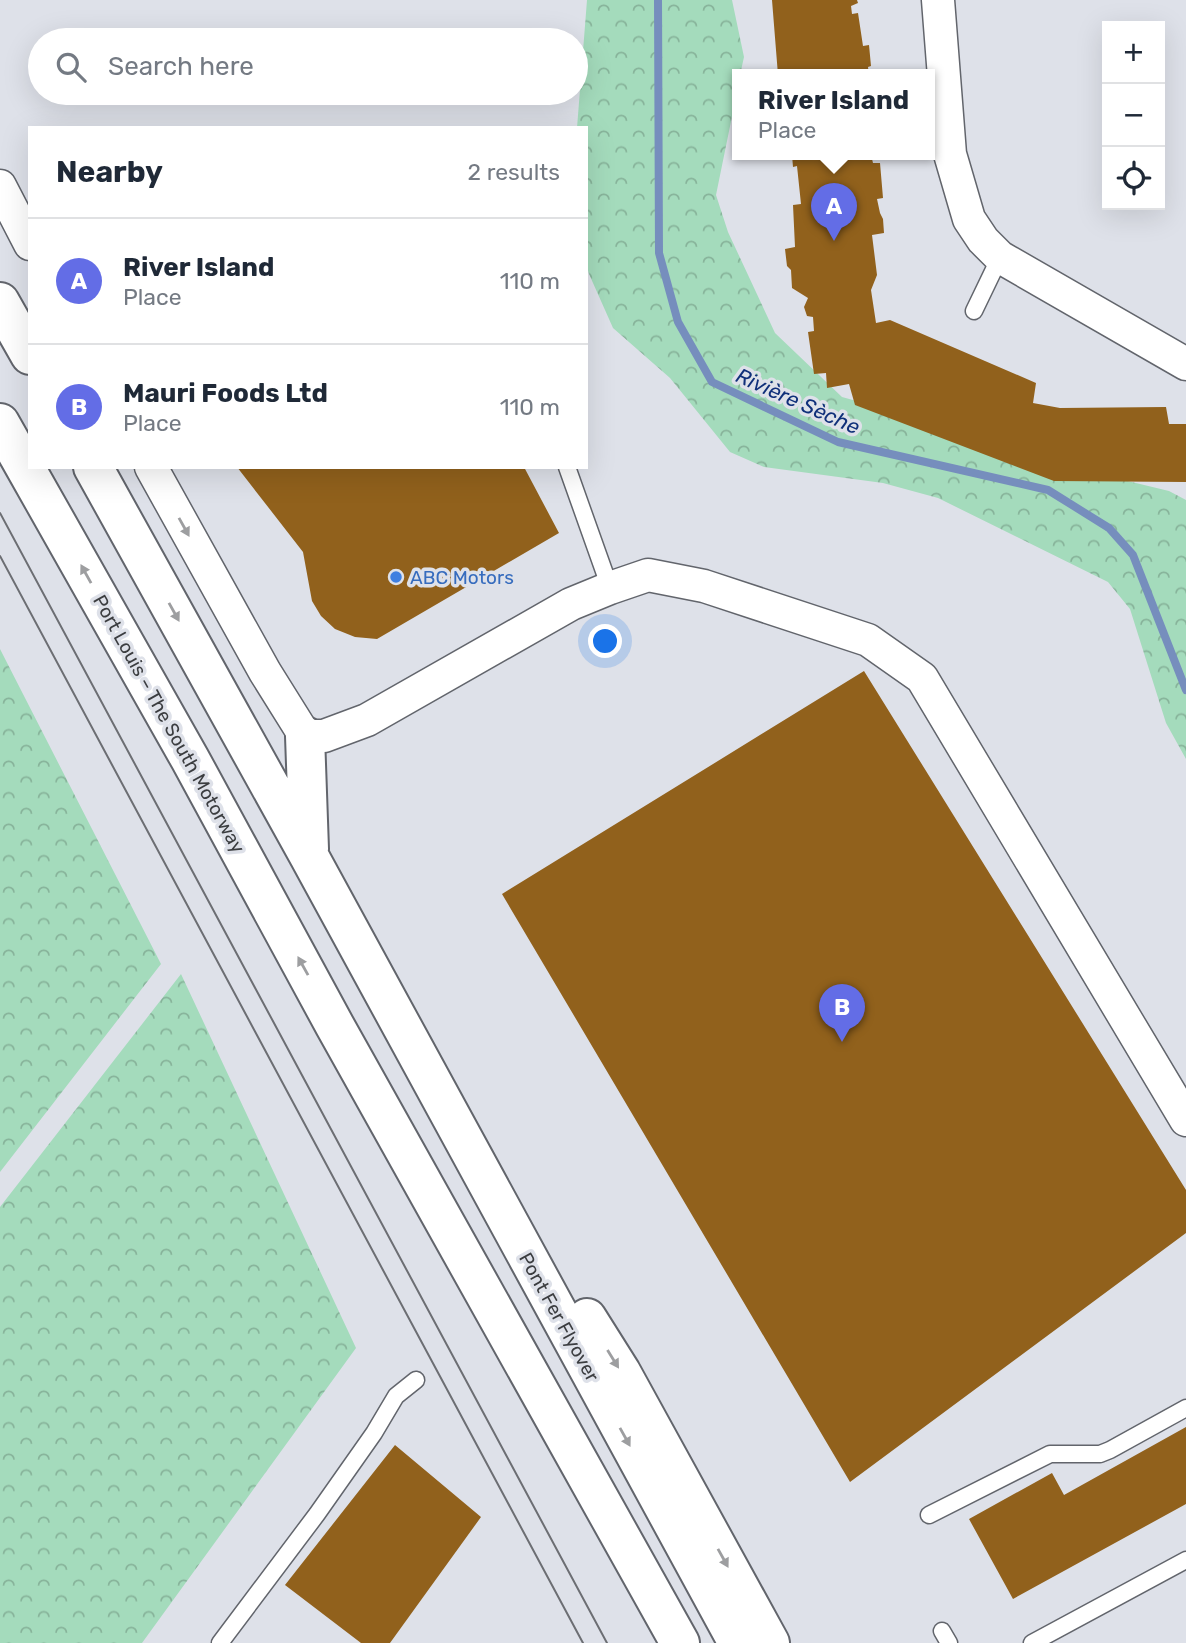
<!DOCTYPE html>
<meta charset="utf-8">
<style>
:root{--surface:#fff;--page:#f2f2f3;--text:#1f2937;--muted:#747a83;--line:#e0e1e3;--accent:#636de6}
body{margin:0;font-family:Rubik,sans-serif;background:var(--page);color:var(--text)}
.controls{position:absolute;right:21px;top:21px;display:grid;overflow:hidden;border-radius:0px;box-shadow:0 7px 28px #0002}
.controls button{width:63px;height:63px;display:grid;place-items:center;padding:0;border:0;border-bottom:2px solid var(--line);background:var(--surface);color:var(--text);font:35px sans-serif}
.you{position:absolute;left:606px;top:642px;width:24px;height:24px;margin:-18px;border:5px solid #fff;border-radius:50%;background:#1a73e8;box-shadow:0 0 0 10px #1a73e833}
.badge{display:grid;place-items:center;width:46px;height:46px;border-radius:50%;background:var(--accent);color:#fff;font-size:23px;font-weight:700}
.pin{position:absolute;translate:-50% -58px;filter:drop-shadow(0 2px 4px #0008)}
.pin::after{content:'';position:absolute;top:37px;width:24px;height:21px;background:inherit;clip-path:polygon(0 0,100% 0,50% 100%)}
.popup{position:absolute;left:732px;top:69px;width:203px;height:91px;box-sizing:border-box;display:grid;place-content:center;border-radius:0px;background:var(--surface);filter:drop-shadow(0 2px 5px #0005);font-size:23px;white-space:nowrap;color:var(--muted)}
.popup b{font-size:26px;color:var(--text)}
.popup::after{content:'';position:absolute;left:50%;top:100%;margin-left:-14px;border:14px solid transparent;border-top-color:var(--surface)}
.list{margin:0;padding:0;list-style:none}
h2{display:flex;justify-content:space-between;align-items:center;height:91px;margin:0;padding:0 28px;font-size:30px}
h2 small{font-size:23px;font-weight:400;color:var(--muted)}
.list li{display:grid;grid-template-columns:46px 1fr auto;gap:21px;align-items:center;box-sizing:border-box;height:126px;padding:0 28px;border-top:2px solid var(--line)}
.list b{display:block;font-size:26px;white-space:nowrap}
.list p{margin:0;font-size:23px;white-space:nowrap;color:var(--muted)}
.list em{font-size:23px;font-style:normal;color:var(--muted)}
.icon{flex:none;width:38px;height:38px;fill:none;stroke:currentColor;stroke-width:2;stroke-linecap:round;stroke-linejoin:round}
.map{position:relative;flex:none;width:1186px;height:1643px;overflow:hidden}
.search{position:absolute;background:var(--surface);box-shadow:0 7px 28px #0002;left:28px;top:28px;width:560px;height:77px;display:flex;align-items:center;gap:18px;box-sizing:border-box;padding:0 24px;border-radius:38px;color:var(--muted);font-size:26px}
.panel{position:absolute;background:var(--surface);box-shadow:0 7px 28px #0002;left:28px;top:126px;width:560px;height:343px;border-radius:0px}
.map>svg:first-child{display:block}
</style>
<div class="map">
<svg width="1186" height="1643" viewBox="0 0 1186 1643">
<defs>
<pattern id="forest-crowns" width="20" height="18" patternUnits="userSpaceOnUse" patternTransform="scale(1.75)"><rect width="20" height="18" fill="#a4dbbc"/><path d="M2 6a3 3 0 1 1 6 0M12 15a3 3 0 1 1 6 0" fill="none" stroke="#87b39a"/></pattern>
</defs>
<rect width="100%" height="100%" fill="#dee1e9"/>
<path fill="url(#forest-crowns)" d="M587,0H732L744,57L740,75H738V87L716,195L728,232L775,333L842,397L947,426L1020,455L1169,491L1186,500V759L1166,723L1130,609L1108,582L938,498L883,483L764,467L730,452L670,378L613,328L589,274L586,264V128H577Z
M0,649L161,964L0,1172Z
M181,974L356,1348L142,1643H0V1207Z"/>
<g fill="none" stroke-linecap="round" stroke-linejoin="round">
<path stroke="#768ebd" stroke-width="8" d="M658,0L659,253L678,322L712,382L838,442L1048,490L1109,528L1133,555L1186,690"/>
</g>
<path fill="#91611c" d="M772,0H857L858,3L851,6L852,14L858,13L863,46L869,45L871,66L868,67L869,75H778Z
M792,155H871L873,163H880L883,198L877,199L880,213L883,219L884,233L872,235L877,275L871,290L876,323L890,320L1036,383L1033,403L1060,408L1166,407L1169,424H1186V482L1054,481L855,405L849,384L827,388L826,373L814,374L808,332L814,331L813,317L807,316L804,307L808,298L792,288L791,270L787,266L785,249L795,247L793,205L801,204L797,166L793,167Z
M237,467H524L559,533L377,639L355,637L335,629L321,616L312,601L303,552Z
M864,671L1186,1190V1233L850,1482L502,894Z
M1186,1427V1504L1013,1599L969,1519L1052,1473L1064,1495Z
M395,1445L481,1517L390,1643H361L285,1585Z"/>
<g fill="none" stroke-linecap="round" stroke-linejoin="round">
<g stroke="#62656c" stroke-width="19">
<path id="lane" d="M974,311L1000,257
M567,467L610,588
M929,1515L1050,1454H1100L1110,1450L1186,1408
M942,1631L949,1643
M220,1643L317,1514L374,1433L396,1396L416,1380
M1032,1643L1186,1560"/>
</g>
<g stroke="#62656c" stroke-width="35">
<path id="street" d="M938,0L950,154L969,219L983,240L1000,257L1186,364
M0,186L30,244
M151,467L265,672L305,736H324L367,720L571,604L610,588L648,575L704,586L868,640L922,678L1186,1120"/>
</g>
<g stroke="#62656c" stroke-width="42">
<path id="highway" d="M0,302L30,355
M0,423L190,759L335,1026L680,1643
M93,467L309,856L738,1643
M305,736L309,849
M587,1318L621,1372L770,1643"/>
</g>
<use href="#lane" stroke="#fff" stroke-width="16"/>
<use href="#street" stroke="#fff" stroke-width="32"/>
<use href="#highway" stroke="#fff" stroke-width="38"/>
<path stroke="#6c6e73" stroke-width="2" d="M0,513C200,891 407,1265 607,1643
M0,556L583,1643"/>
</g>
<defs><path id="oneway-solid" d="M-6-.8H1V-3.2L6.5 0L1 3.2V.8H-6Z" transform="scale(1.75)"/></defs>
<g fill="#9d9ea0">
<use href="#oneway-solid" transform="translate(184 527) rotate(61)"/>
<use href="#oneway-solid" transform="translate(86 574) rotate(-119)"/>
<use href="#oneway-solid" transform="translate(174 612) rotate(61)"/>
<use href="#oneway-solid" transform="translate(303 966) rotate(-119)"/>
<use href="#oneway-solid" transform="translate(613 1359) rotate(58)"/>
<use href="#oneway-solid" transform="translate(625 1437) rotate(61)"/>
<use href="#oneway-solid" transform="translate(723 1558) rotate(61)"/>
</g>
<circle fill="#3f7fe0" stroke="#dee1e9" stroke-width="2.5" cx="396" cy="577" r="7"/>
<g text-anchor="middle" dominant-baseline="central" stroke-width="7" stroke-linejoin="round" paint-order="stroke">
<g font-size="19" fill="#366cbe" stroke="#dee1e9" text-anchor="start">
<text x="410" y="577">ABC Motors</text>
</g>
<g font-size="19" fill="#3b3d40" stroke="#dee1e9">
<text transform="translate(169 724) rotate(61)">Port Louis – The South Motorway</text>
<text transform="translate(559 1317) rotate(61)">Pont Fer Flyover</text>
</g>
<g font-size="21" font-style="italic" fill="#10307a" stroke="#dee1e9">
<text transform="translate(798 401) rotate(24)">Rivière Sèche</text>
</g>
</g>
</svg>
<div class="controls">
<button>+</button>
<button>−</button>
<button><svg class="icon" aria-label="locate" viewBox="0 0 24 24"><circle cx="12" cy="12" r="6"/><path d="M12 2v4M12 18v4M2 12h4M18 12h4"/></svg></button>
</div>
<div class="you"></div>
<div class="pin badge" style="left:834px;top:241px">A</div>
<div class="popup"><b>River Island</b>Place</div>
<div class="pin badge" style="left:842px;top:1042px">B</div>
<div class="search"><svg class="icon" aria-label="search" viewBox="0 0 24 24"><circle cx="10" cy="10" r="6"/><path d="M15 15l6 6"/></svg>Search here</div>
<section class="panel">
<h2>Nearby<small>2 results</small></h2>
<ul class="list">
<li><span class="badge">A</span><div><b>River Island</b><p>Place</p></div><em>110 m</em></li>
<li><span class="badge">B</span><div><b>Mauri Foods Ltd</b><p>Place</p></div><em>110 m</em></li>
</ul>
</section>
</div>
